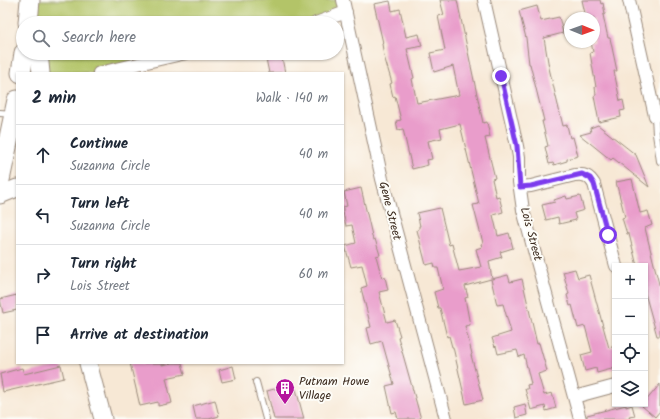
<!DOCTYPE html>
<meta charset="utf-8">
<style>
:root{--surface:#fff;--page:#f6f6f7;--text:#1f2937;--muted:#747a83;--line:#e0e1e3}
body{margin:0;font-family:Kalam,sans-serif;background:var(--page);color:var(--text)}
.controls{position:absolute;right:12px;bottom:12px;display:grid;overflow:hidden;border-radius:0px;box-shadow:0 1px 3px #0004}
.controls button{width:36px;height:36px;display:grid;place-items:center;padding:0;border:0;border-bottom:1px solid var(--line);background:var(--surface);color:var(--text);font:20px sans-serif}
.compass{position:absolute;left:564px;top:12px;width:36px;height:36px;border-radius:50%;background:var(--surface);box-shadow:0 1px 3px #0004;rotate:91deg}
.stop{position:absolute;width:12px;height:12px;margin:-9px;border:3px solid #7c3aed;border-radius:50%;background:#fff}
.stop.end{background:#7c3aed;border-color:#fff;box-shadow:0 1px 4px #0008}
.list{margin:0;padding:0;list-style:none}
h2{display:flex;justify-content:space-between;align-items:center;height:52px;margin:0;padding:0 16px;font-size:17px}
h2 small{font-size:13px;font-weight:400;color:var(--muted)}
.list li{display:grid;grid-template-columns:26px 1fr auto;gap:12px;align-items:center;box-sizing:border-box;height:60px;padding:0 16px;border-top:1px solid var(--line)}
.list b{display:block;font-size:15px;white-space:nowrap}
.list p{margin:0;font-size:13px;white-space:nowrap;color:var(--muted)}
.list em{font-size:13px;font-style:normal;color:var(--muted)}
.icon{flex:none;width:22px;height:22px;fill:none;stroke:currentColor;stroke-width:2;stroke-linecap:round;stroke-linejoin:round}
.map{position:relative;flex:none;width:660px;height:419px;overflow:hidden}
.search{position:absolute;background:var(--surface);box-shadow:0 1px 3px #0004;left:16px;top:16px;width:328px;height:44px;display:flex;align-items:center;gap:10px;box-sizing:border-box;padding:0 14px;border-radius:22px;color:var(--muted);font-size:15px}
.panel{position:absolute;background:var(--surface);box-shadow:0 1px 3px #0004;left:16px;top:72px;width:328px;height:292px;border-radius:0px}
.map>svg:first-child{display:block}
</style>
<div class="map">
<svg width="660" height="419" viewBox="0 0 660 419">
<rect width="100%" height="100%" fill="#fdfcf7"/>
<filter id="ink" filterUnits="userSpaceOnUse"><feTurbulence type="fractalNoise" baseFrequency=".025" numOctaves="2"/><feDisplacementMap in="SourceGraphic" scale="8" xChannelSelector="R" yChannelSelector="G"/><feConvolveMatrix kernelMatrix="1 2 1 2 8 2 1 2 1" color-interpolation-filters="sRGB"/></filter>
<filter id="wash" filterUnits="userSpaceOnUse"><feTurbulence type="fractalNoise" baseFrequency=".012" numOctaves="4" result="noise"/><feDisplacementMap in="SourceGraphic" scale="16" xChannelSelector="R" yChannelSelector="G"/><feGaussianBlur stdDeviation="0.9" result="paint"/><feColorMatrix in="noise" values="0 0 0 0 0 0 0 0 0 0 0 0 0 0 0 0 0 1.4 0 .05"/><feComposite in="paint" operator="in"/></filter>
<g filter="url(#wash)">
<rect width="100%" height="100%" fill="#f7e8d5"/>
<path fill="#b3c467" stroke="#777742" d="M30,0H343L346,12L316,23H35Z
M39,53H186L99,73H41Z"/>
<g id="blocks">
<path fill="#e99dcb" d="M440,0H457L483,123L487,122L490,137L485,138L495,178L492,179L496,197L499,196L503,212L493,215L498,236L509,233L513,248L500,252L502,257L489,261L492,279L508,275L510,282L522,279L537,344L539,343L547,371L538,374L544,395L552,393L556,408L546,411L545,406L531,410L525,389H528L527,385L531,384L524,355L519,357L517,350L498,354L496,346L495,347L492,338L511,332L503,304L497,305L491,279L465,286L468,297L465,298L470,325L465,326L472,354L471,355L483,400L466,404L453,347H452L449,336L447,337L440,308H438L434,292L443,289L438,268H435L434,263L426,265L417,230L419,229V226H420L417,213L440,208L449,245L452,244L459,271L481,267L476,249L482,247L481,244L483,243L473,205L479,204L460,124L440,129L442,138L428,141L432,159L427,160L428,165L412,169L403,129L398,130L396,121L401,120L395,96L393,97L390,84L392,83L384,56L382,44L383,43L374,4L390,1L392,11L400,9L406,37L419,34L422,46L407,49L414,78L412,79L417,103L459,95L453,66L434,72L430,53L445,50L438,16L444,15Z
M582,0H600L601,4L603,3L605,14L603,15L608,38H610L617,71H614L620,101L623,100L625,110L620,111L621,117L599,122L594,96L596,95L595,87H596L590,53L593,52L591,42H594V18H586Z
M537,6L541,21L559,17L563,33L544,38L549,68L563,126L567,125L570,138L573,137L578,156L567,159V161L554,165L553,163L549,164L545,147L548,146L542,121H544L530,64H529L526,38L519,11Z
M272,53H281L285,73H269L265,54Z
M598,125L636,155L649,187L613,158L611,160L580,135L591,132L590,128Z
M632,179L640,213L648,211L652,225L645,228L660,288V336H657L645,293V266H637L629,234H627L622,218L625,217L616,182Z
M361,188L373,240L375,239L380,255L376,256L382,278L385,277L388,290L379,292L387,322L395,320L400,336L398,337L421,419H398L396,412L392,413L386,386L394,384L382,341L371,344L367,328L371,327L361,288L367,286L362,265L351,267L345,246L356,243L352,225L346,226L343,212V207L347,206L344,192Z
M566,196L567,199L580,196L584,210L574,213L576,220L559,224L558,217L546,220L542,205L555,202L554,200Z
M575,269L578,278L589,275L609,348L615,346V368L597,373L596,368L585,371L581,355L592,352L585,326L578,328L572,305L570,306L567,295L569,294L563,272Z
M17,295V310L3,313L0,299Z
M130,363H162V365L172,363H182L185,374L166,378L172,403L158,406V402L140,406Z
M61,365L64,378L3,392L0,374L22,368L24,374Z
M233,366L236,379L222,382L219,370Z
M660,384V411L655,417L642,406L645,404V402Z
M285,386L287,391L296,389L304,419H274L267,391Z
M215,400L219,416L209,419H196L193,406Z
M525,404L527,415L516,418L514,407Z
M626,405V407L632,405L635,416L629,417L630,419H587V415Z"/>
</g>
</g>
<g filter="url(#ink)">
<use href="#blocks" fill-opacity="0" stroke="#99897a" stroke-width="1"/>
<g fill="none" stroke-linecap="round" stroke-linejoin="round">
<g stroke="#99897a" stroke-width="8">
<path id="lane" d="M0,113L13,114
M655,116L656,134L660,161
M256,382L266,419"/>
</g>
<g stroke="#99897a" stroke-width="14">
<path id="street" d="M343,0L382,179L446,419
M484,0L517,146L519,157V182L523,210L580,419
M629,0L655,116
M316,23L346,12
M99,73L186,53
M520,187L531,186L575,175C585,174 589,176 594,184L616,266
M574,397L615,386"/>
</g>
<g stroke="#99897a" stroke-width="19">
<path id="secondary" d="M39,53L41,73
M0,195L17,188
M88,363L103,419"/>
</g>
<g stroke="#99897a" stroke-width="21">
<path id="primary" d="M28,23L30,0
M21,73L24,53
M0,180L17,100"/>
</g>
<use href="#lane" stroke="#fff" stroke-width="6"/>
<use href="#street" stroke="#fff" stroke-width="12"/>
<use href="#secondary" stroke="#fff" stroke-width="17"/>
<use href="#primary" stroke="#fff" stroke-width="19"/>
</g>
</g>
<g fill="none" stroke-linecap="round" stroke-linejoin="round" filter="url(#ink)">
<path stroke="#7c3aed" stroke-width="5" d="M501,76L517,146L520,187L531,186L582,174L590,178L594,184L608,235"/>
</g>
<defs>
<g id="building-pin" transform="scale(1)"><path d="M0 17L-7.5 6A9.5 9.5 0 1 1 7.5 6Z" fill="#b5179e" stroke="#fdfcf7"/><path d="M-4-6H4V6H1V3H-1V6H-4ZM-2.5-4.3h1.7v1.8h-1.7ZM.8-4.3h1.7v1.8H.8ZM-2.5-1h1.7V.8h-1.7ZM.8-1h1.7V.8H.8Z" fill="#fff"/></g>
</defs>
<g fill-rule="evenodd">
<use href="#building-pin" x="285" y="388"/>
</g>
<g text-anchor="middle" dominant-baseline="central" stroke-width="4" stroke-linejoin="round" paint-order="stroke">
<g font-size="12" fill="#3b2a1e" stroke="#fdfcf7">
<text transform="translate(390 211) rotate(76)">Gene Street</text>
<text transform="translate(531 234) rotate(75)">Lois Street</text>
</g>
<g font-size="12" fill="#3b2a1e" stroke="#fdfcf7" text-anchor="start">
<text x="299" y="381">Putnam Howe<tspan x="299" dy="14">Village</tspan></text>
</g>
</g>
</svg>
<div class="controls">
<button>+</button>
<button>−</button>
<button><svg class="icon" aria-label="locate" viewBox="0 0 24 24"><circle cx="12" cy="12" r="6"/><path d="M12 2v4M12 18v4M2 12h4M18 12h4"/></svg></button>
<button><svg class="icon" aria-label="layers" viewBox="0 0 24 24"><path d="M12 4l9 5-9 5-9-5zM3 14l9 5 9-5"/></svg></button>
</div>
<svg class="compass" viewBox="-18 -18 36 36"><path d="M0-13l5 13h-10z" fill="#e53935"/><path d="M0 13l5-13h-10z" fill="#747a83"/></svg>
<div class="stop" style="left:608px;top:235px"></div>
<div class="stop end" style="left:501px;top:76px"></div>
<div class="search"><svg class="icon" aria-label="search" viewBox="0 0 24 24"><circle cx="10" cy="10" r="6"/><path d="M15 15l6 6"/></svg>Search here</div>
<section class="panel">
<h2>2 min<small>Walk · 140 m</small></h2>
<ul class="list">
<li><svg class="icon" aria-label="ahead" viewBox="0 0 24 24"><path d="M12 20V5M6 11l6-6 6 6"/></svg><div><b>Continue</b><p>Suzanna Circle</p></div><em>40 m</em></li>
<li><svg class="icon" aria-label="left" viewBox="0 0 24 24"><path d="M17 20v-9H6M10 6l-5 5 5 5"/></svg><div><b>Turn left</b><p>Suzanna Circle</p></div><em>40 m</em></li>
<li><svg class="icon" aria-label="right" viewBox="0 0 24 24"><path d="M7 20v-9h11M14 6l5 5-5 5"/></svg><div><b>Turn right</b><p>Lois Street</p></div><em>60 m</em></li>
<li><svg class="icon" aria-label="arrive" viewBox="0 0 24 24"><path d="M6 21V4h12l-3 4 3 4H6"/></svg><div><b>Arrive at destination</b></div></li>
</ul>
</section>
</div>
